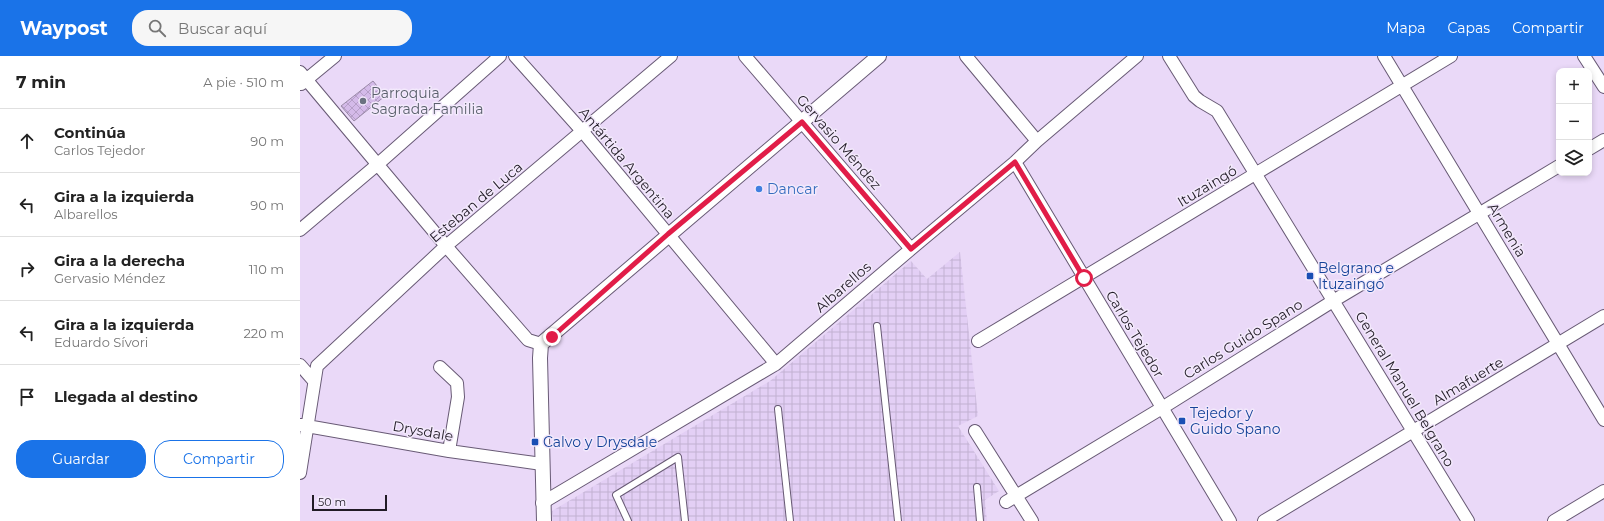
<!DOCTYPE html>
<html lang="es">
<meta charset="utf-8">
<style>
:root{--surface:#fff;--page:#f6f6f6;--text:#222;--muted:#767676;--line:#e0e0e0;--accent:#1a73e8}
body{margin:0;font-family:Montserrat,sans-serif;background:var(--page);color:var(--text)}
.controls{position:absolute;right:12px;top:12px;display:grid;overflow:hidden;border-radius:8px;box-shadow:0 2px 6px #0003}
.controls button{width:36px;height:36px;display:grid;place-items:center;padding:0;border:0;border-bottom:1px solid var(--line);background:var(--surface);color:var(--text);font:20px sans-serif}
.scale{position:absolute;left:12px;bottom:10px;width:75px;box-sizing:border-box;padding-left:4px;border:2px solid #211b26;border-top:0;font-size:11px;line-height:14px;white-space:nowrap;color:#211b26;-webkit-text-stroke:3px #f3e9fc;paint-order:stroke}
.stop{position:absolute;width:12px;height:12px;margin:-9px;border:3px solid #e11d48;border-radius:50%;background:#fff}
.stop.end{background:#e11d48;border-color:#fff;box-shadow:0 1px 4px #0008}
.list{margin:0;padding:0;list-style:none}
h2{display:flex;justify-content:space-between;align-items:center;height:52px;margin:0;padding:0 16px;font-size:17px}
h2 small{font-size:13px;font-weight:400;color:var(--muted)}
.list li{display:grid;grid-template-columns:26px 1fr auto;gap:12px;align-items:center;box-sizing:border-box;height:64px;padding:0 16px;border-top:1px solid var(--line)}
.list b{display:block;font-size:15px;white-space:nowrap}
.list p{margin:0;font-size:13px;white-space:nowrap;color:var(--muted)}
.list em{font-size:13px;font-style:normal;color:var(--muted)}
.actions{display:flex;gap:8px;padding:12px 16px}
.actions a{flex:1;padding:9px 0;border:1px solid var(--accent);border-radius:16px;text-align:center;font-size:14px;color:var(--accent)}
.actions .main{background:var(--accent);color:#fff}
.icon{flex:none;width:22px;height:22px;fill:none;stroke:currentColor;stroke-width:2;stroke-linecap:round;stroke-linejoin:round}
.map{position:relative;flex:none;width:1304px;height:465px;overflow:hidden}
header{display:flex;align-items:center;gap:24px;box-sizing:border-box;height:56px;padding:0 20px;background:var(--accent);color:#fff}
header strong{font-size:19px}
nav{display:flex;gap:22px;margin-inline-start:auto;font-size:14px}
.search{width:280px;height:36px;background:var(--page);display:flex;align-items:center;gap:10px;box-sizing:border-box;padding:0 14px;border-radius:16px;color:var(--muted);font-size:15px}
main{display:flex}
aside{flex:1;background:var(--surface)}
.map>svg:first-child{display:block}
</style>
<header>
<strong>Waypost</strong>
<div class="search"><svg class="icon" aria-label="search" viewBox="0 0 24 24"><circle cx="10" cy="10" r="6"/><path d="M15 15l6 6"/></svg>Buscar aquí</div>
<nav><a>Mapa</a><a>Capas</a><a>Compartir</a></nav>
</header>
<main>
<aside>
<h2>7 min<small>A pie · 510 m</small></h2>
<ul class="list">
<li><svg class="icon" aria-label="ahead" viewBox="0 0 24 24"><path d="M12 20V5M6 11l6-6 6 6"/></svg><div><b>Continúa</b><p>Carlos Tejedor</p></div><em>90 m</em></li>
<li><svg class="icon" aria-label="left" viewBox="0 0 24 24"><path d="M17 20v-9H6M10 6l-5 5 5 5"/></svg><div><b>Gira a la izquierda</b><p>Albarellos</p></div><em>90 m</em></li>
<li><svg class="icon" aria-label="right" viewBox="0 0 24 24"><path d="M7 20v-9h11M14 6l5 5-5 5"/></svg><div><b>Gira a la derecha</b><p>Gervasio Méndez</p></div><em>110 m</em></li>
<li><svg class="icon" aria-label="left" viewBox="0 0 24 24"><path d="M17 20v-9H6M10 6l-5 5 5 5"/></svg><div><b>Gira a la izquierda</b><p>Eduardo Sívori</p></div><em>220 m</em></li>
<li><svg class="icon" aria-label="arrive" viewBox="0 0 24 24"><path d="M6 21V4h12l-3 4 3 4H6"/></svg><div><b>Llegada al destino</b></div></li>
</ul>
<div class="actions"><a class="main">Guardar</a><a>Compartir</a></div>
</aside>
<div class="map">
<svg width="1304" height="465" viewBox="0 0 1304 465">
<defs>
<pattern id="industrial-grid" width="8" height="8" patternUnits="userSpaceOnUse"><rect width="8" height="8" fill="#e3cff5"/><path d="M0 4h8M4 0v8" fill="none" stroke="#c2b1d2"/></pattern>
<pattern id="building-cross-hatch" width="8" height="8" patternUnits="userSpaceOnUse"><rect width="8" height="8" fill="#d4bae9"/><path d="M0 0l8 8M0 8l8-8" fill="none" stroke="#b69fc8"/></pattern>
</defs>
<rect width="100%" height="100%" fill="#ead9f8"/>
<path fill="url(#industrial-grid)" d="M660,196L678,360L658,370L699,435L685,444L687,465H253L252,455L470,325L611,205L627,223Z"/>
<path fill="url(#building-cross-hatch)" stroke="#9a8aa7" d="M73,25L85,40L54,65L41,50Z"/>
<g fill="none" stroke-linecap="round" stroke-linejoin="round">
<g stroke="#685a75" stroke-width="8">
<path id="service" d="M577,270L598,465
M478,353L490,465
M677,431L680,465
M328,465L316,439L378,401L385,465"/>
</g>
<g stroke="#685a75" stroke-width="14">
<path id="minor" d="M215,0L283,76L476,308
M445,0L611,193
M666,0L737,85
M869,0L894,40L900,45L917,55L1168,465
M1084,0L1304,364
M1284,0L1304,31
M0,16L146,190L228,284L241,288
M1,28L35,0
M1289,93L1304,84
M715,106L930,465
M0,174L78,108L200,0
M678,285L1151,0
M0,309L14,325
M140,311L157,327L158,341L149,395
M1,369L149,395L242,408
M675,375L732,465
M0,417L17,310L146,190L371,0
M706,446L862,352L1033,245L1259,110
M242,447L476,308L611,193L715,106L737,85L837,0
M964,465L1304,260
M1254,465L1304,435"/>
</g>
<g stroke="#685a75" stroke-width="16">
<path id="tertiary" d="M244,465L240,302L241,288L579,0"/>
</g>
<use href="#service" stroke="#fff" stroke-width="6"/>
<use href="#minor" stroke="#fff" stroke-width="12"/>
<use href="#tertiary" stroke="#fff" stroke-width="14"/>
</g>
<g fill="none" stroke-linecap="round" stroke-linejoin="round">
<path stroke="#e11d48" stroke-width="5" d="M252,281L368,178L502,66L611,193L715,106L784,222"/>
</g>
<circle fill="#6b7280" stroke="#f3e9fc" stroke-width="1.5" cx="63" cy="45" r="4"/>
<circle fill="#3f7fe0" stroke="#f3e9fc" stroke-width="1.5" cx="459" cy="133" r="4"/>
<g fill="#1a4fb4" stroke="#f3e9fc" stroke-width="1.5">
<rect x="1006" y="216" width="8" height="8" rx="2"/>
<rect x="878" y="361" width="8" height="8" rx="2"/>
<rect x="231" y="382" width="8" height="8" rx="2"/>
</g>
<g text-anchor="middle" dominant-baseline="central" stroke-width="3" stroke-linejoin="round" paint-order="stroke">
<g font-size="14" fill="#5b616d" stroke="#f3e9fc" text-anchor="start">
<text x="71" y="37">Parroquia<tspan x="71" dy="16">Sagrada Familia</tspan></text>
</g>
<g font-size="14" fill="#211b26" stroke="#f3e9fc">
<text transform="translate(539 86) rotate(49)">Gervasio Méndez</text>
<text transform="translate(327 107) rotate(50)">Antártida Argentina</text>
<text transform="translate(907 130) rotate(-31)">Ituzaingó</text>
<text transform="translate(176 146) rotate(-40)">Esteban de Luca</text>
<text transform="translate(1207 174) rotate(59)">Armenia</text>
<text transform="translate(543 231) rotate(-41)">Albarellos</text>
<text transform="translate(835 278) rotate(59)">Carlos Tejedor</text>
<text transform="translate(943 283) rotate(-32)">Carlos Guido Spano</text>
<text transform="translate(1168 325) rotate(-31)">Almafuerte</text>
<text transform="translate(1105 333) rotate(59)">General Manuel Belgrano</text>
<text transform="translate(123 375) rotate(10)">Drysdale</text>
</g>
<g font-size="14" fill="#366cbe" stroke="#f3e9fc" text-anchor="start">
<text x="467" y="133">Dancar</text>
</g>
<g font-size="14" fill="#164399" stroke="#f3e9fc" text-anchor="start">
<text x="1018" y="212">Belgrano e<tspan x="1018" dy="16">Ituzaingó</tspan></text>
<text x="890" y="357">Tejedor y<tspan x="890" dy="16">Guido Spano</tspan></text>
<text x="243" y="386">Calvo y Drysdale</text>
</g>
</g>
</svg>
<div class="controls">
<button>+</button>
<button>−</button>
<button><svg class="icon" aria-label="layers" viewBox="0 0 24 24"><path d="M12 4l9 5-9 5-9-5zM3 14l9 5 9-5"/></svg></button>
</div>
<div class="scale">50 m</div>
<div class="stop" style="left:784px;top:222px"></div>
<div class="stop end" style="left:252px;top:281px"></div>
</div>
</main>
